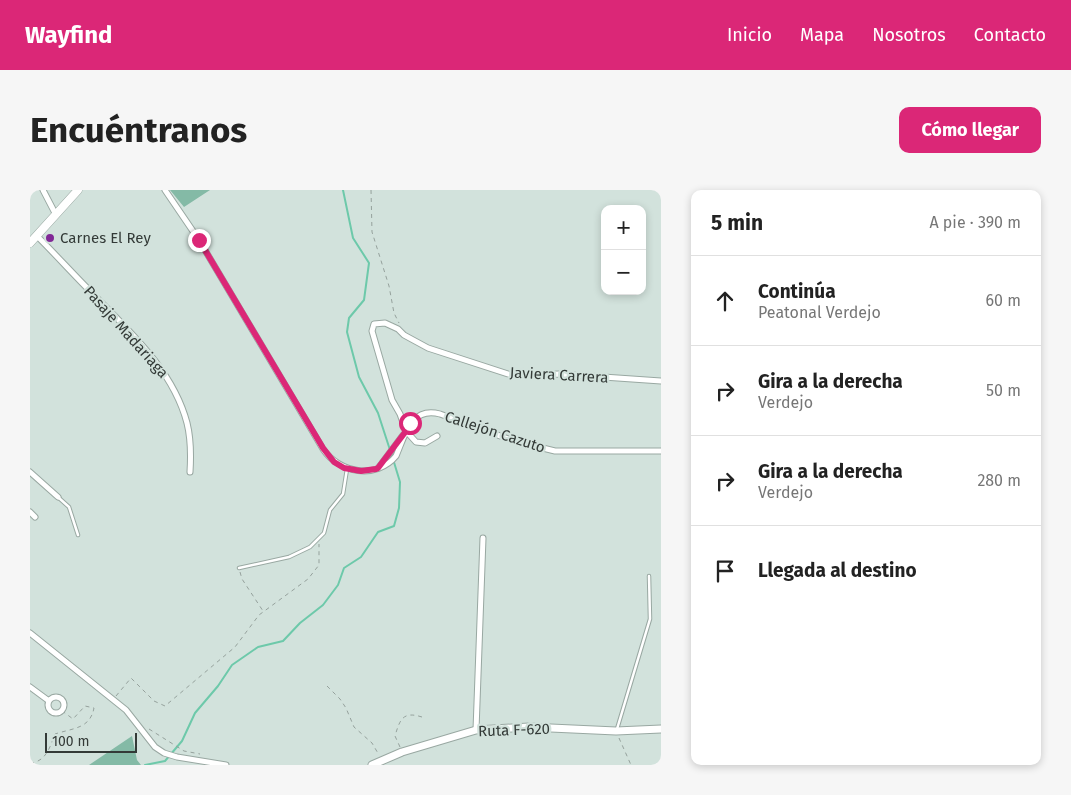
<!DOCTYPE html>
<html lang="es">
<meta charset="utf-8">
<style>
:root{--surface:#fff;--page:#f6f6f6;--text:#222;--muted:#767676;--line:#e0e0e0;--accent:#db2777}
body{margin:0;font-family:"Fira Sans",sans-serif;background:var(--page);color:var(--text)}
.controls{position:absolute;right:15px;top:15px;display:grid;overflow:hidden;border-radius:10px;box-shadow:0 2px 8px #0003}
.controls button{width:45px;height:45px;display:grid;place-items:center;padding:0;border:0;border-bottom:1px solid var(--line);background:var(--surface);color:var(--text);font:25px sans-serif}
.scale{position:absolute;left:15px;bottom:12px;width:92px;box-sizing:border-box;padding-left:5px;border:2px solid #333a37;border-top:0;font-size:14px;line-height:18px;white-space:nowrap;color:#333a37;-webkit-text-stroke:4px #d2e2dc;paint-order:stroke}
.stop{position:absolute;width:15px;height:15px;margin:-11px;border:4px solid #db2777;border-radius:50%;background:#fff}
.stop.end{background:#db2777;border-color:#fff;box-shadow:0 1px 5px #0008}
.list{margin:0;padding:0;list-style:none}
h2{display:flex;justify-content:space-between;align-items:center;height:65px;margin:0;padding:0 20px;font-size:21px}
h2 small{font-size:16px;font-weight:400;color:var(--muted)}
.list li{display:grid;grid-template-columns:32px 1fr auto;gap:15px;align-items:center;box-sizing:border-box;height:90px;padding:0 20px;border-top:1px solid var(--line)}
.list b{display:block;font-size:19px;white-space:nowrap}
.list p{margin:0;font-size:16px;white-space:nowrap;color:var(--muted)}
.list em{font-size:16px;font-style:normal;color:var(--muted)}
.icon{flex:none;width:28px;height:28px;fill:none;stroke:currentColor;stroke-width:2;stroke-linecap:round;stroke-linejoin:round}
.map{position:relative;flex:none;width:631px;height:575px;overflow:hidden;border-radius:10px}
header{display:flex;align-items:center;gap:30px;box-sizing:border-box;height:70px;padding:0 25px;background:var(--accent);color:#fff}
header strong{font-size:24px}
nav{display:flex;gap:28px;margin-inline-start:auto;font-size:18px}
.intro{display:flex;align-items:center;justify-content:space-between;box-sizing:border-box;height:120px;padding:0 30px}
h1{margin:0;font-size:35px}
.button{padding:12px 22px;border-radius:10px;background:var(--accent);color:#fff;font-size:18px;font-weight:700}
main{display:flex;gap:30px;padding:0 30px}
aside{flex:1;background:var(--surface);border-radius:10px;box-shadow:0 2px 8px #0003}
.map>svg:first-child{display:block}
</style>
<header>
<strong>Wayfind</strong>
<nav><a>Inicio</a><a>Mapa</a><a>Nosotros</a><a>Contacto</a></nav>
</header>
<div class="intro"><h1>Encuéntranos</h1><a class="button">Cómo llegar</a></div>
<main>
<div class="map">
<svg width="631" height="575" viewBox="0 0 631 575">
<rect width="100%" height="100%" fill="#d2e2dc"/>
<path fill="#84baa6" d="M140,0H180L154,17Z
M102,546L107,570L111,575H59Z"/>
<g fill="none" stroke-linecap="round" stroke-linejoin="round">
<path stroke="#6dc9aa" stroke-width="2" d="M313,0L323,48L339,73L334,110L319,128L317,142L329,187L348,223L360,260
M115,575L135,571L152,551L165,523L188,496L202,475L228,457L253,451L270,433L293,415L308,395L314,378L331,367L348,342L364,336L369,318L370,292L363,269"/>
<g stroke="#99a8a2" stroke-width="4.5">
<path id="lane" d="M29,308L39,317L48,345
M209,378L259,367L280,357L294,343L300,320L313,304L317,279
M587,539L620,429L619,386"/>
</g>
<g stroke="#99a8a2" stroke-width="7">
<path id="street" d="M13,0L26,25
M135,0L169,50L293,259C309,283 346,290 366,266C375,245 381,216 410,224L484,251L525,261H631
M7,46C26,65 44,85 63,104C100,142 143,180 157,233C161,249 161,266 160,282
M407,246L395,253L386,252L376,241L370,224L362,210L342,141L344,134L355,133L368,139L374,145L398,158L481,185L530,184L631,191
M349,277L373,245
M0,282L28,307
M0,322L5,327
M0,443L96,520L125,557L134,563L147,567L196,575
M0,497L19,511
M18 515a8 8 0 1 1 16 0a8 8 0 1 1-16 0Z
M446,540L453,348"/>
</g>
<g stroke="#99a8a2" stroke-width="9">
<path id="secondary" d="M342,575L372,562L446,540L499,537L586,541L631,539"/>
</g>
<g stroke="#99a8a2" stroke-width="9">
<path id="primary" d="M0,53L48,0"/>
</g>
<path stroke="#95a19c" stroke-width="1" stroke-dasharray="4 4" stroke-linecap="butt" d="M341,0L342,42L359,96L364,123L369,133
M210,382L212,389L233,421
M297,496L310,509L316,518L324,537L342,553L349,565
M86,506L101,488L124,511L135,516L205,457L229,425L278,389L289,375V354
M119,539L154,561L170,564
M589,548L601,575
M370,557L365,546C370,529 373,521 392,527
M0,573C16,572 20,557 25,544C43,538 60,539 64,518L55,516L43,529L31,520"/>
<use href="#lane" stroke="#fff" stroke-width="2.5"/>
<use href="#street" stroke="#fff" stroke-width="5"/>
<use href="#secondary" stroke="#fff" stroke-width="7"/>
<use href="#primary" stroke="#fff" stroke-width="8"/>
</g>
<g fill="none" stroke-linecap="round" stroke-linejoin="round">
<path stroke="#db2777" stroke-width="6" d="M169,50L293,258L304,272L314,278L331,281L346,279L348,278L376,241L380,233"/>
</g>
<circle fill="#812896" stroke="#d2e2dc" stroke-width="2" cx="20" cy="48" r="5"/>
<g text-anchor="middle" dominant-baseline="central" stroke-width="4.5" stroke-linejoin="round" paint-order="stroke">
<g font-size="15" fill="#333a37" stroke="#d2e2dc" text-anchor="start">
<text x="30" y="48">Carnes El Rey</text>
</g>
<g font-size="15" fill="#333a37" stroke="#d2e2dc">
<text transform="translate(96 142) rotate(48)">Pasaje Madariaga</text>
<text transform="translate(529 185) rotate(3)">Javiera Carrera</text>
<text transform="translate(465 242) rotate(18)">Callejón Cazuto</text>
<text transform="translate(484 540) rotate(-2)">Ruta F-620</text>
</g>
</g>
</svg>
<div class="controls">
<button>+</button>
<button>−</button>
</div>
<div class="scale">100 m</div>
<div class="stop" style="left:380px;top:233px"></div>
<div class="stop end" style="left:169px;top:50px"></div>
</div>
<aside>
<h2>5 min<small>A pie · 390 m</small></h2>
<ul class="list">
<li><svg class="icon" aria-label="ahead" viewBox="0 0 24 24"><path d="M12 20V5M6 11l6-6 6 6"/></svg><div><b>Continúa</b><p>Peatonal Verdejo</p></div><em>60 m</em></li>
<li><svg class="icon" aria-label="right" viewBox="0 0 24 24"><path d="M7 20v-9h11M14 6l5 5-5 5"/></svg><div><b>Gira a la derecha</b><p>Verdejo</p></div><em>50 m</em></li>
<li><svg class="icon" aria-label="right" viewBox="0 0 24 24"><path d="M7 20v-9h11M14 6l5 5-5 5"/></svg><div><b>Gira a la derecha</b><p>Verdejo</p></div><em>280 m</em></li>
<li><svg class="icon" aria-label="arrive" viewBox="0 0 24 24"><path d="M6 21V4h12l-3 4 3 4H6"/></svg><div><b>Llegada al destino</b></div></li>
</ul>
</aside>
</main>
